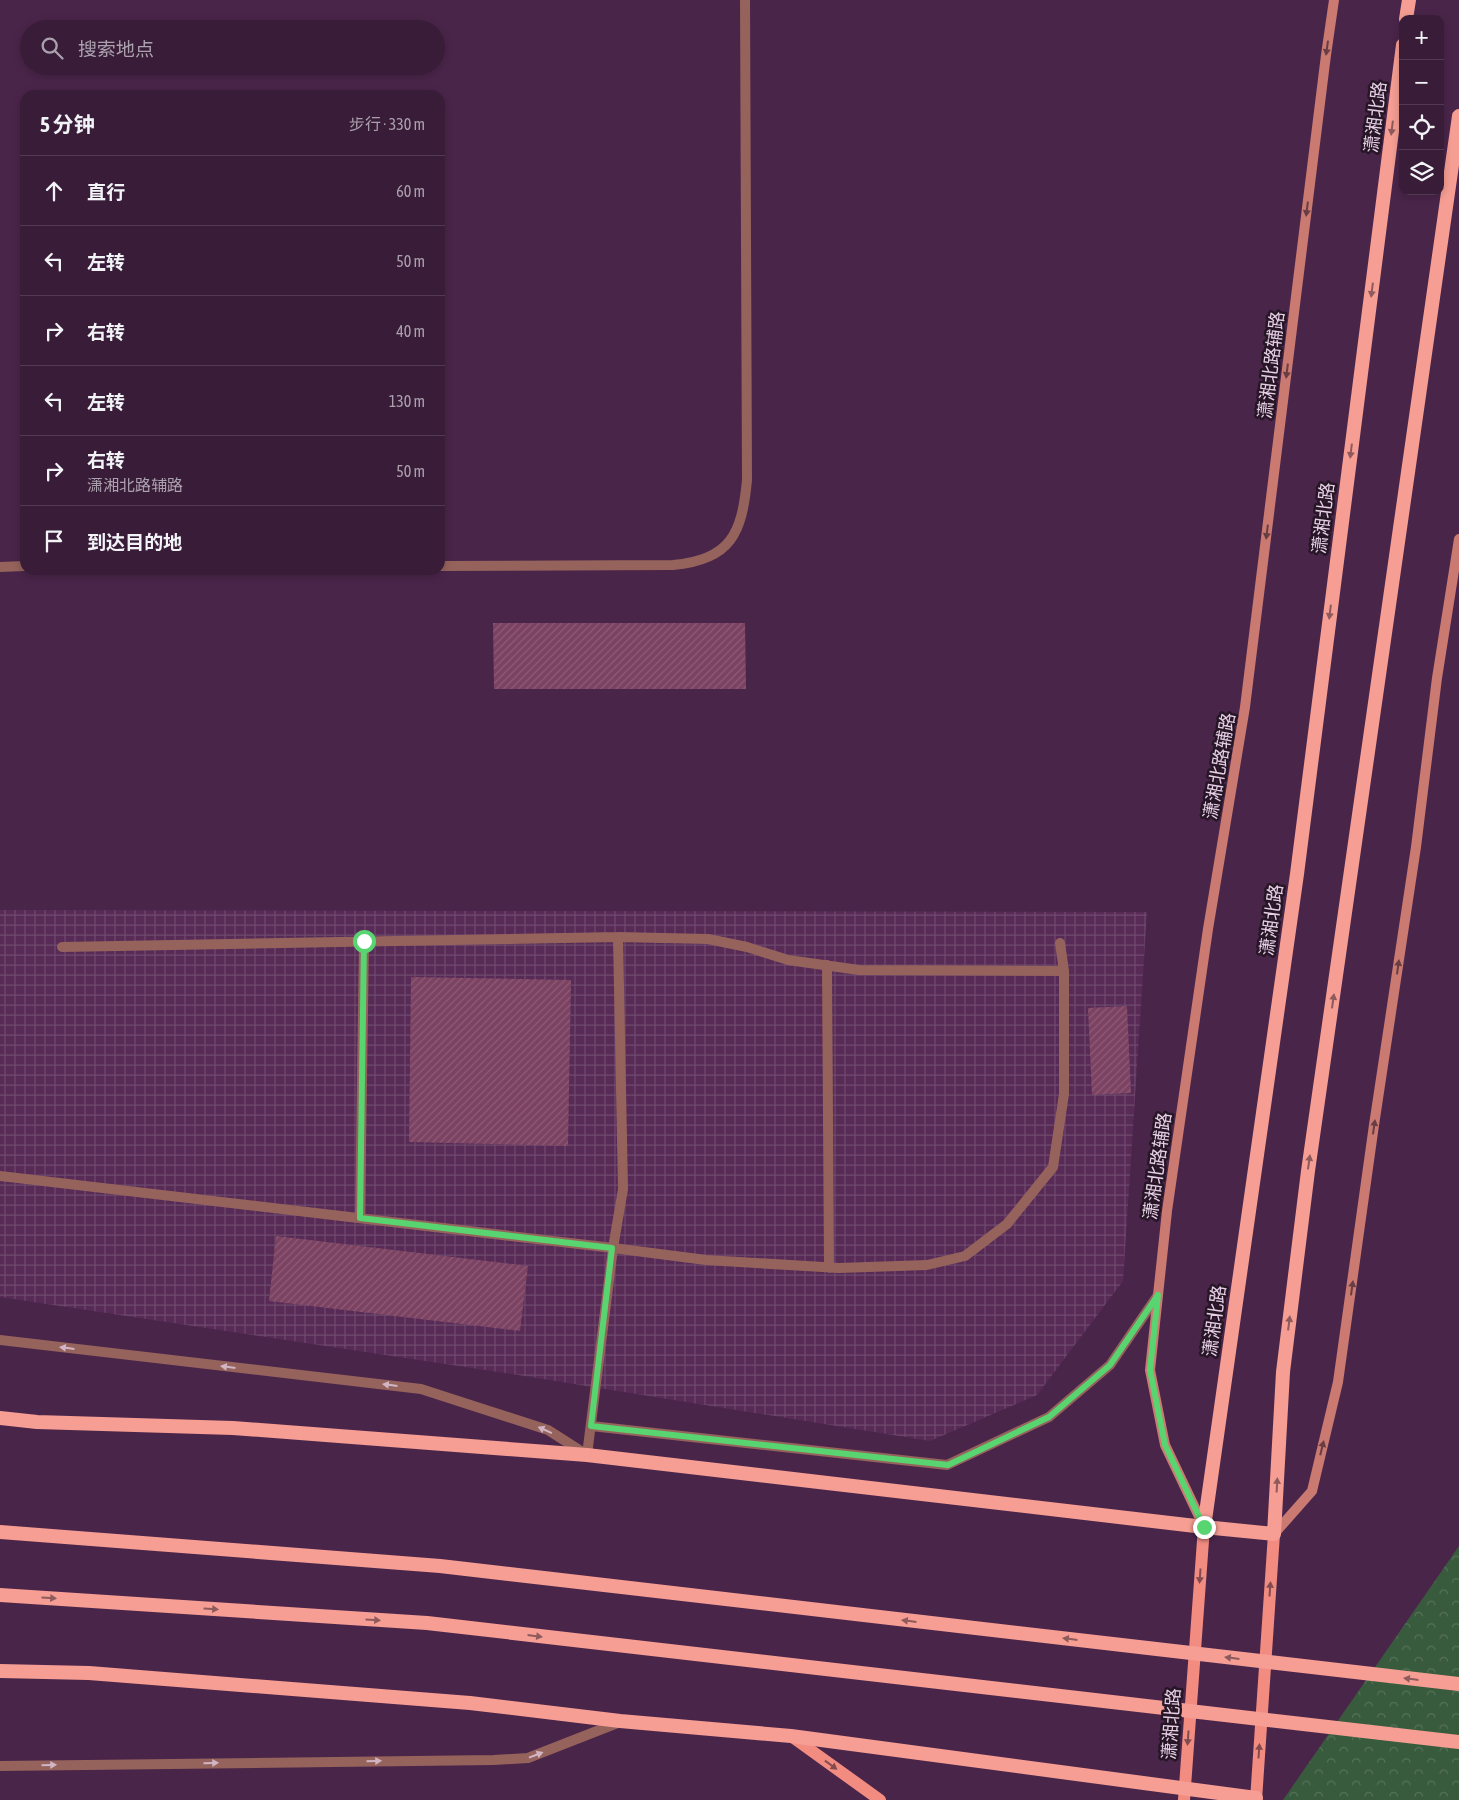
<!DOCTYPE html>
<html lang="zh">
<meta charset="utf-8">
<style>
:root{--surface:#381c38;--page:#3f2540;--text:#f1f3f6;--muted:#aba1ae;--line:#523a53}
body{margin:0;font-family:"Asap Condensed","Noto Sans SC",sans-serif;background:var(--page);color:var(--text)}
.controls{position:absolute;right:15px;top:15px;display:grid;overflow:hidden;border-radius:10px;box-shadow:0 2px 8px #0003}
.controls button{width:45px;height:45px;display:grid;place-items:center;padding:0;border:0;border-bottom:1px solid var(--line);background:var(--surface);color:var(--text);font:25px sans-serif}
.stop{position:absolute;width:15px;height:15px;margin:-11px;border:4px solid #58d570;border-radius:50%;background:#fff}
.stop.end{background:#58d570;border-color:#fff;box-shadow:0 1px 5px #0008}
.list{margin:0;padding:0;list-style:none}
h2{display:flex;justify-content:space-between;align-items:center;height:65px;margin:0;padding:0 20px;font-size:21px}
h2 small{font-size:16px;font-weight:400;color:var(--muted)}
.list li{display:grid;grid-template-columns:32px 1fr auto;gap:15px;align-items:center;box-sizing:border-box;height:70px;padding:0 20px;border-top:1px solid var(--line)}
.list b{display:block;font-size:19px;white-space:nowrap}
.list p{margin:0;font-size:16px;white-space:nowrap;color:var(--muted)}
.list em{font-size:16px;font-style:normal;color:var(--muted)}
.icon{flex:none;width:28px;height:28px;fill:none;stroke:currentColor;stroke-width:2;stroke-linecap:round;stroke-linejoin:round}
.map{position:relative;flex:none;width:1459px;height:1800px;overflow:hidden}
.search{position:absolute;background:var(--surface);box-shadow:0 2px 8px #0003;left:20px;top:20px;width:425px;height:55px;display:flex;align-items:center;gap:12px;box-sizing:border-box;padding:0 18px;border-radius:28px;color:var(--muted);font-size:19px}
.panel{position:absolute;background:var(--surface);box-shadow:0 2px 8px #0003;left:20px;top:90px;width:425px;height:485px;border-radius:15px}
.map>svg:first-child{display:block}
</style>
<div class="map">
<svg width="1459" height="1800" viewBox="0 0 1459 1800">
<defs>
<pattern id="industrial-grid" width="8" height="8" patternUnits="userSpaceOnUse" patternTransform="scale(1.25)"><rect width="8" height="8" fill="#572b56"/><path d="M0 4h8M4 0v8" fill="none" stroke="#6f496e"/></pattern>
<pattern id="forest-crowns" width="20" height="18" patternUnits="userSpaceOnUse" patternTransform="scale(1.25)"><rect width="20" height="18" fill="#395b3d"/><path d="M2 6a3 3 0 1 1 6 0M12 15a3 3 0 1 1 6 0" fill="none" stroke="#567259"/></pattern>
<pattern id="building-hatch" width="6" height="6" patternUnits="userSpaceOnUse" patternTransform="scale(1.25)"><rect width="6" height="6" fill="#7b4261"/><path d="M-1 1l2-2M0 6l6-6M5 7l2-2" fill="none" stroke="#8e5c78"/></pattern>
</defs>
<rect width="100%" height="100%" fill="#4a254a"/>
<path fill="url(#industrial-grid)" d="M0,910L1147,912L1123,1281L1037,1395L930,1441L512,1374L0,1297Z"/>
<path fill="url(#forest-crowns)" d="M1459,1546V1800H1283Z"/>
<path fill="url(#building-hatch)" d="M493,623H745L746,689H494Z
M411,977L571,980L568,1146L409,1142Z
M1127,1006L1131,1093L1092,1095L1088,1008Z
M276,1236L528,1266L520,1331L269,1301Z"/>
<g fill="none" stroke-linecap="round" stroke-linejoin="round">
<path stroke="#95635c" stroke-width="10" d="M62,947L618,937L708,939L747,947L788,960L859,970L1064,971
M827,965L829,1268
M0,1176L613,1248L706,1260L839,1268L927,1265L965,1256L1007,1224L1053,1167L1064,1094V971L1060,943
M360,1218L364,941
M587,1455L613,1248L623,1189L618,937"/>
<path stroke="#95635c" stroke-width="10" d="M440,566L673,565C731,560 742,533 747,480L745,0
M0,567L25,566"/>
<path stroke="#95635c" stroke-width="10" d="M0,1340L421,1389L548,1430L584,1453
M591,1426L947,1465L1049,1417L1110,1365L1158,1295
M0,1766L494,1760L528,1758L620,1722"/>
<path stroke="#ca7a71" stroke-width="10" d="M1204,1527L1165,1445L1150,1370L1167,1211L1208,929L1245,707L1326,55L1334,0
M1274,1534L1312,1491L1338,1382L1374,1125L1416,847L1437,678L1459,539"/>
<path stroke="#f28c81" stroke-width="12" d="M791,1736L880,1800
M1184,1800L1204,1527
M1256,1800L1274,1534"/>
<path stroke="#f69e93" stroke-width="14" d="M1406,19L1409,0
M0,1418L37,1422L233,1428L587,1455L1204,1527L1274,1534L1283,1372L1308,1171L1459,116
M1204,1527L1297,874L1403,45
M0,1671L89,1673L470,1703L620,1721L791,1736L1256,1798"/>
<path stroke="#f69e93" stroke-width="14" d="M0,1532L440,1566L1459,1684
M0,1595L427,1623L1459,1742"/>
</g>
<defs><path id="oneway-solid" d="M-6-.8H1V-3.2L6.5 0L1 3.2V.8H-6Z" transform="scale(1.25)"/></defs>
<g fill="#683e44">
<use href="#oneway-solid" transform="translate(1327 48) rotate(98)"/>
<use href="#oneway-solid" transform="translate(1307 209) rotate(97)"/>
<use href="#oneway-solid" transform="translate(1287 371) rotate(97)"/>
<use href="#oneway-solid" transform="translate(1267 532) rotate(97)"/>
<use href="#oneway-solid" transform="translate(1398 967) rotate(-82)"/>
<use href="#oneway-solid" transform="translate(1374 1127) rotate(-82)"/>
<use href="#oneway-solid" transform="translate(1352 1288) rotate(-82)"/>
<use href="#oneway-solid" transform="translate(1322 1448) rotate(-76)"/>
</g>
<g fill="#8e5a5c">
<use href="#oneway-solid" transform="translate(1392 128) rotate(97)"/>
<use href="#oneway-solid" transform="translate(1372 290) rotate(97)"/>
<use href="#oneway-solid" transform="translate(1351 451) rotate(97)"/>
<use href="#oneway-solid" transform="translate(1330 612) rotate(97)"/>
<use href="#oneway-solid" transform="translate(1333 1001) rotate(-82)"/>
<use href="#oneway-solid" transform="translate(1309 1162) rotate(-82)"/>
<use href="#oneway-solid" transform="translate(1289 1323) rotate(-83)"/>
<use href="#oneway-solid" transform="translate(1277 1485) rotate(-87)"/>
<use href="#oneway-solid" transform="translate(49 1598) rotate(4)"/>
<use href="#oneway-solid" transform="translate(211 1609) rotate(4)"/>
<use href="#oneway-solid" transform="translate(373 1620) rotate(4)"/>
<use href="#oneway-solid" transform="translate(909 1621) rotate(-173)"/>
<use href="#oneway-solid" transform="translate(535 1636) rotate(7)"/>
<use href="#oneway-solid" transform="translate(1070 1639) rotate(-173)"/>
<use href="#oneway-solid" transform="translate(1232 1658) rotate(-173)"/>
<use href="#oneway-solid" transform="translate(1411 1679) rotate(-173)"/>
</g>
<g fill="#d2b5c4">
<use href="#oneway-solid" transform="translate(67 1348) rotate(-173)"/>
<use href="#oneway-solid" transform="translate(228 1367) rotate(-173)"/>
<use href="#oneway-solid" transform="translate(390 1385) rotate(-173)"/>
<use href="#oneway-solid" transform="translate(545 1430) rotate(-156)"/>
<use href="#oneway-solid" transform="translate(536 1755) rotate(-21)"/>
<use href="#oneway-solid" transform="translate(374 1761) rotate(-1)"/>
<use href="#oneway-solid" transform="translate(211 1763) rotate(-1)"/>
<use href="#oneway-solid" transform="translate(49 1765) rotate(-1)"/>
</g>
<g fill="#824b4f">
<use href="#oneway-solid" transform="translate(1200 1576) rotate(94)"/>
<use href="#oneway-solid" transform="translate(1270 1589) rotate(-86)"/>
<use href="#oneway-solid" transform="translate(1188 1738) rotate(94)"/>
<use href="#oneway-solid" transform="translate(1259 1751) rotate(-86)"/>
<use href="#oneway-solid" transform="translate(831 1765) rotate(36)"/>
</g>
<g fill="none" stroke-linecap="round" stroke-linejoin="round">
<path stroke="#58d570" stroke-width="6" d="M364,941L360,1218L612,1248L591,1426L948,1465L1049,1417L1110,1365L1158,1295L1150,1370L1165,1445L1204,1527"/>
</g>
<g text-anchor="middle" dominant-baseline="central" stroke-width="5" stroke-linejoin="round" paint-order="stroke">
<g font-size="18" fill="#e7d0e6" stroke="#261626">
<text transform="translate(1375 117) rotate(-83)">潇湘北路</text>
<text transform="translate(1271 365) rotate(-83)">潇湘北路辅路</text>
<text transform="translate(1323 518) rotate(-83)">潇湘北路</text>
<text transform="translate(1219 766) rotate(-80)">潇湘北路辅路</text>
<text transform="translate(1271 920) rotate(-82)">潇湘北路</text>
<text transform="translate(1157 1166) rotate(-82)">潇湘北路辅路</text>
<text transform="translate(1214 1321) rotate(-82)">潇湘北路</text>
<text transform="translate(1171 1724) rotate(-86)">潇湘北路</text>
</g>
</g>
</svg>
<div class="controls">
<button>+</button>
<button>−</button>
<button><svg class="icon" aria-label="locate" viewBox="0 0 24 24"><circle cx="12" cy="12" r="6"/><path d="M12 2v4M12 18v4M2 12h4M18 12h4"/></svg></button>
<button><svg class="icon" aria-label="layers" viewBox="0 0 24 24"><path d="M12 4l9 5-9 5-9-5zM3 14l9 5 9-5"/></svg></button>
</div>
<div class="stop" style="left:364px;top:941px"></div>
<div class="stop end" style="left:1204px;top:1527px"></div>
<div class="search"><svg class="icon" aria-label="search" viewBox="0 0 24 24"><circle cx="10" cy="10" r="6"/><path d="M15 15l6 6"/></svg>搜索地点</div>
<section class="panel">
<h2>5 分钟<small>步行 · 330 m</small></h2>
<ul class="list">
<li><svg class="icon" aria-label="ahead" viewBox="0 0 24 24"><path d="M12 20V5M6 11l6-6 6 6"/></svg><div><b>直行</b></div><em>60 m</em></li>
<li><svg class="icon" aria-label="left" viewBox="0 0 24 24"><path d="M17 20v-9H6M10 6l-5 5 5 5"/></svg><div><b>左转</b></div><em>50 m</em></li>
<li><svg class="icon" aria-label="right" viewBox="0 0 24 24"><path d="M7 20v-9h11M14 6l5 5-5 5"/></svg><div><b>右转</b></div><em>40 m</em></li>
<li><svg class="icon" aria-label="left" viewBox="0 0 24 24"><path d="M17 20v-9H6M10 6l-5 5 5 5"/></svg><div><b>左转</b></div><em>130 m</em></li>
<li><svg class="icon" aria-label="right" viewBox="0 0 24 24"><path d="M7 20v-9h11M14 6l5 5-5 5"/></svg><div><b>右转</b><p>潇湘北路辅路</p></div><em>50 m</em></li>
<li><svg class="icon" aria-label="arrive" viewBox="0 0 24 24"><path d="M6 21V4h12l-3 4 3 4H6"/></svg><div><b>到达目的地</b></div></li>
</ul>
</section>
</div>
